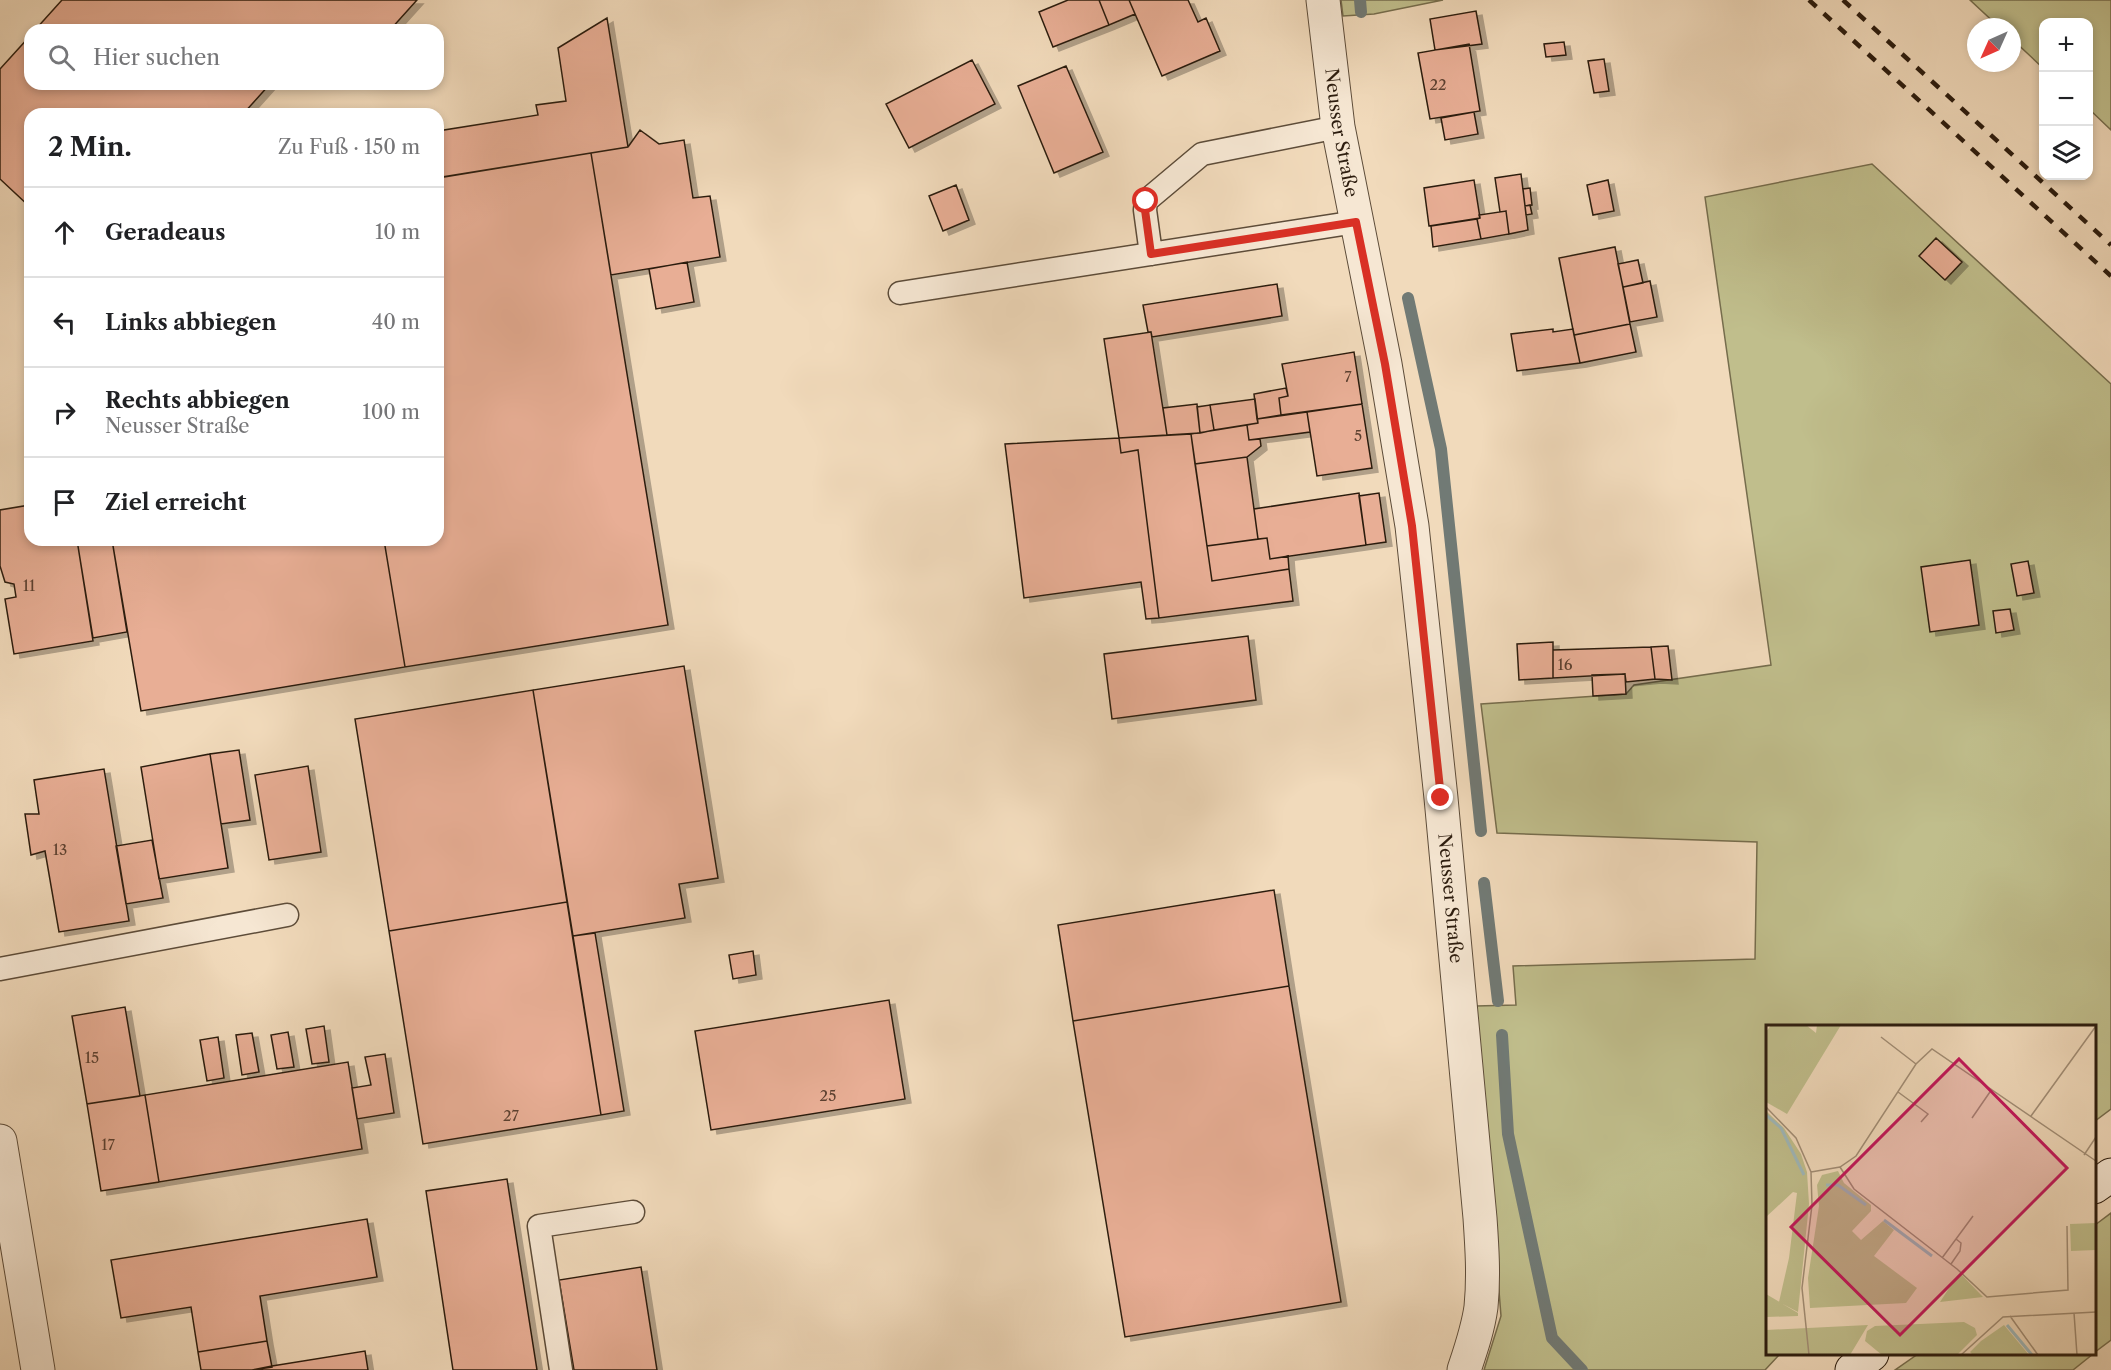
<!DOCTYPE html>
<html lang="de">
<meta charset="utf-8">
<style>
:root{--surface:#fff;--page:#f2f2f2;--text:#202124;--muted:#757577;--line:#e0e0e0}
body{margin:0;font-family:"Libre Caslon Text",serif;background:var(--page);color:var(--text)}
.controls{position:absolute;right:18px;top:18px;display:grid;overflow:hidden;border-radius:12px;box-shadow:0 3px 9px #0003}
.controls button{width:54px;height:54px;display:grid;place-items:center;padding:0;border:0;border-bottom:2px solid var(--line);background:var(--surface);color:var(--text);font:30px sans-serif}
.compass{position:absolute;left:1967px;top:18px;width:54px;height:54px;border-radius:50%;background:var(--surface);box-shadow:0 3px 9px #0003;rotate:225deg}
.stop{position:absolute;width:18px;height:18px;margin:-14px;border:4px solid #d93025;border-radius:50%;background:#fff}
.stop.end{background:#d93025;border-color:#fff;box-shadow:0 2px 6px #0008}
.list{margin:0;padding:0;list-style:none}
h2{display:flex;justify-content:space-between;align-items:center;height:78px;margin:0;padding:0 24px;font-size:26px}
h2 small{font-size:20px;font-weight:400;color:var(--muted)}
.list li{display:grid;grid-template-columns:39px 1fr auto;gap:18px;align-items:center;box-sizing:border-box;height:90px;padding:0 24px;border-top:2px solid var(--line)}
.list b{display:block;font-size:22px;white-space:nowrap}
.list p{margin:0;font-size:20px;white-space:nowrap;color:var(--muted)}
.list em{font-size:20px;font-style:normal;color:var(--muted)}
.icon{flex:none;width:33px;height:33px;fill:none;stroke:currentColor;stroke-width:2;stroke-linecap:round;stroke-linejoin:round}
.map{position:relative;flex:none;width:2111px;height:1370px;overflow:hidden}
.search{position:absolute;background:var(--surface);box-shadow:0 3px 9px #0003;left:24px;top:24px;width:420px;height:66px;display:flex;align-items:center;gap:15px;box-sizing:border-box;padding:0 21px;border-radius:18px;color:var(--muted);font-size:22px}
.panel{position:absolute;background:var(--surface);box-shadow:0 3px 9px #0003;left:24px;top:108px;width:420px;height:438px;border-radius:18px}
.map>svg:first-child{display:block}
</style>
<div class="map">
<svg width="2111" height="1370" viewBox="0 0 2111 1370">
<defs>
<filter id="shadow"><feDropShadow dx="6" dy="4" stdDeviation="0" flood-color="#0004"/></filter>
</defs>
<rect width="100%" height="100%" fill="#f1dabb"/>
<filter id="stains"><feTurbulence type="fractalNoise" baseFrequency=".00333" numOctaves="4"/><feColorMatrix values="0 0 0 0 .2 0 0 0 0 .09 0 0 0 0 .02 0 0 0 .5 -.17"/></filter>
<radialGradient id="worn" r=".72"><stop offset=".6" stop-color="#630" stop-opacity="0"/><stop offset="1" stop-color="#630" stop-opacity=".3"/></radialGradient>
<path fill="#c0be8c" stroke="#766d4d" stroke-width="1.5" d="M1341,0H1443L1374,14L1343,16Z
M1970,0H2111V130L2089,109L2088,22H2044L2043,68L2012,39V27H1999Z
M1872,164L2111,384V1109L2095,1121L2094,1026H1768V1354H1780L1765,1370H1484L1501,1316L1476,1006L1516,1005L1513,966L1755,959L1757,842L1497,833L1481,704L1626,694L1634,685L1771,665L1705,197Z
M2111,1213V1340L2095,1352V1225Z
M1918,1354H2093L2073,1370H1895Z"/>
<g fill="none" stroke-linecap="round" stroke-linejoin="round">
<path stroke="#717a75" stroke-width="12" d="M1360,0L1361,12
M1408,298L1441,449L1481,831
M1484,883L1498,1001
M1502,1035L1508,1134L1552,1338L1582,1370"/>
</g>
<path fill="#e8ae95" stroke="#2c1c0e" stroke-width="1.5" filter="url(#shadow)" d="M62,0H417L390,30H35Z
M1068,0H1099L1109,25L1053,47L1039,12Z
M1099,0H1129L1135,14L1109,25Z
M1129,0H1188L1198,22L1206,18L1220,51L1162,76Z
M1476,11L1482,44L1435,50L1430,19Z
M607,18L628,147L442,177L438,154V131L538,115L536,105L566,101L558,48Z
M30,36V84H270L243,114H30V207L0,179V69Z
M1564,42L1566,55L1546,57L1544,44Z
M1469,44L1480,111L1430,119L1418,53Z
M1604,59L1609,91L1594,93L1588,61Z
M972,60L995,104L909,148L886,104Z
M1066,66L1103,152L1054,173L1018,86Z
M1474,112L1478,134L1445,140L1441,118Z
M640,130L659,144L684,140L693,198L710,196L720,257L611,275L591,153L628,147Z
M591,153L668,625L405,667L384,540H438V178Z
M1521,174L1528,230L1509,234L1506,211L1500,212L1495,178Z
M1474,180L1480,218L1429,226L1424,188Z
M1608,180L1614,211L1593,215L1587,185Z
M956,185L969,220L943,231L929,196Z
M1530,188L1532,205L1525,206L1523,189Z
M1530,205L1532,214L1526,215L1525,206Z
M1506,211L1509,234L1481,239L1477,219L1480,218L1479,215Z
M1477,219L1481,239L1433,247L1431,226Z
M1936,238L1962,262L1945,280L1919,256Z
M1615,247L1630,324L1574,335L1559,258Z
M1638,260L1643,283L1623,287L1618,264Z
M687,262L694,302L656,309L649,269Z
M1650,281L1657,317L1630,322L1623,287Z
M1277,284L1282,316L1152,337L1151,332H1148L1143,305Z
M1630,324L1636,352L1580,363L1574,335Z
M1553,329V332L1573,329L1580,363L1517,371L1511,334Z
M1151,332L1167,435L1119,438L1104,339Z
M1354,352L1362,404L1281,415L1279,398L1288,396L1282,364Z
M1286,388L1288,396L1279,398L1281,415L1257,419L1254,394Z
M1255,399L1258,423L1214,430L1210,405Z
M1197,404L1200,433L1167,435L1163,408Z
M1362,404L1372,468L1317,476L1307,412Z
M1210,405L1214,430L1200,433L1197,407Z
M1307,412L1310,432L1249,440L1247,425L1258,423L1257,419Z
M1247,425L1249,440L1260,439L1261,446L1247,457L1195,464L1191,434Z
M1191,434L1212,581L1289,569L1293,601L1159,618L1138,450L1121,453L1119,438Z
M1119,438L1121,453L1138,450L1159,618L1146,619L1141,582L1024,598L1005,444Z
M1247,457L1258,539L1207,546L1195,464Z
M1359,493L1366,545L1270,559L1267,538L1258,539L1254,509Z
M1379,493L1386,542L1366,545L1359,496Z
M30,505V540H77L93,641L14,654L5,599L16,597L14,584L5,582L0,566V510Z
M1267,538L1270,559L1288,556L1289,569L1212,581L1207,546Z
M77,540H112L127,632L93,638Z
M112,540H384L405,667L141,711Z
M1970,560L1979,625L1930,632L1921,567Z
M2028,561L2034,593L2017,596L2011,564Z
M2010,609L2014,630L1996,633L1993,611Z
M1248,636L1256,700L1112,719L1104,654Z
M1553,642V678L1519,680L1517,644Z
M1668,646L1672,680L1655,679L1651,647Z
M1651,647L1655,679L1626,682L1625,674L1553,678V650Z
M684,666L718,878L679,884L685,918L573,936L533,690Z
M1625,674L1626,694L1593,696L1592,675Z
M533,690L567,902L389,931L355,719Z
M239,750L250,820L221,824L210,754Z
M210,754L228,868L159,879L141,767Z
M308,766L321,852L269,860L255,775Z
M104,769L129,921L59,932L45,851L31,855L25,814H39L34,780Z
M152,840L163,898L126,904L116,846Z
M1274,890L1289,986L1073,1021L1058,925Z
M567,902L601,1115L423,1144L389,931Z
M595,933L624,1111L601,1115L573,936Z
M753,951L756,975L733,979L729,955Z
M1289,986L1341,1302L1125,1337L1073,1021Z
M889,1000L905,1099L711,1130L695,1031Z
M125,1007L140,1096L87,1104L72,1016Z
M324,1026L329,1062L312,1064L306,1029Z
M288,1032L294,1067L277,1069L271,1035Z
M252,1033L259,1072L242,1075L236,1035Z
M218,1037L224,1078L207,1081L200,1040Z
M385,1054L394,1113L357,1119L352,1088L371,1085L365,1057Z
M348,1062L362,1149L159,1182L145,1095Z
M145,1095L159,1182L101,1191L87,1104Z
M507,1179L537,1370H453L426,1191Z
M367,1219L377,1277L260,1296L267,1341L198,1352L191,1307L121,1318L111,1260Z
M641,1267L657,1370H574L559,1280Z
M267,1341L272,1367L252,1370H201L198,1352Z
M365,1351L368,1370H252L272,1366Z"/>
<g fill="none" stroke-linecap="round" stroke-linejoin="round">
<g stroke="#5d4c39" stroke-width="25">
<path id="lane" d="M1151,254L1145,210L1146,201L1202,154L1338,127
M900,293L1356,222
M0,969L287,915
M561,1370L539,1226L633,1212"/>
</g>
<g stroke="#5d4c39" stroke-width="35">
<g id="street">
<path id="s1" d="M1323,0L1338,127L1385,364L1412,526L1441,798L1480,1218C1482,1247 1484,1277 1481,1307C1478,1329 1471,1349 1464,1370"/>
<path d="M0,1141L38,1370"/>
</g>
</g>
<g stroke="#2c1c0e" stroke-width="35">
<path id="secondary" d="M2094,1187L2111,1175
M1852,1370L1872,1354"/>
</g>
<use href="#lane" stroke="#f6e7d3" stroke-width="22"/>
<use href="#street" stroke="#f6e7d3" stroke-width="33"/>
<use href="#secondary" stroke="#f6e7d3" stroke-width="33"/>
<path stroke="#2c1c0e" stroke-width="4.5" stroke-dasharray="10 10" stroke-linecap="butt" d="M1809,0L2111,276
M1843,0L2111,245"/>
</g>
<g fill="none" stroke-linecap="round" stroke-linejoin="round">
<path stroke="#d93025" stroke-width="8" d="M1146,201L1145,210L1151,254L1356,222L1385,364L1412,526L1441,798"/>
</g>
<g text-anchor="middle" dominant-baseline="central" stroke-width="5" stroke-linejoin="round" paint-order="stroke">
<g font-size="15" fill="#5b4030">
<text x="1438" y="84">22</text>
<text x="1348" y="376">7</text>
<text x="1358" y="435">5</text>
<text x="29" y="585">11</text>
<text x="1565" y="664">16</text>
<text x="60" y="849">13</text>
<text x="92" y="1057">15</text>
<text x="828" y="1095">25</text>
<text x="511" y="1115">27</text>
<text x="108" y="1144">17</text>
</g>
<g font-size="18" fill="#2c1c0e" stroke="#f6e7d3">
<text stroke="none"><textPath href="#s1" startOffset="134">Neusser Straße</textPath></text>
<text stroke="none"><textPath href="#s1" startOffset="908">Neusser Straße</textPath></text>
</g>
</g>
<g transform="translate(1766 1025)">
<rect width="330" height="330" fill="#f1dabb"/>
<path d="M5,0H40L50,8L51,0H75L21,89L0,77V7ZM0,86L18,103L35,129L41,147L43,179L32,287L13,277L23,233L31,168L27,167L0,192ZM72,146L78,158L105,180V186L86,206L95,215L117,196L128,205L108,231L151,263L140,278L44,283L42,253L53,181L51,160L56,150ZM330,198V225L305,226L304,199ZM194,248L217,272L174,277L191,251ZM0,269L32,288V291L0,292ZM198,297L209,303L211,310L191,330H116L99,316L101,306L109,301ZM102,300L84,330H0V305ZM238,300L263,330H207L204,327L215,316Z" fill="#c0be8c"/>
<path fill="none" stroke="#9fb8ba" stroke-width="3" d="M0,90L15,103L38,150M60,160H72L100,180M118,195L166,231M241,300L266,330"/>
<path fill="none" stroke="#a28e76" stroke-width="1.5" d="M115,12L150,39M132,67L162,89L155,97M0,82L30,113L45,147L46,180L36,263L43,330M265,91L330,1M206,93L226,64M318,130L330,112M74,142L88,164L191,244L221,272L302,265L301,201M45,147L74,142L90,131L150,39L166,24L330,136M176,233L207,191M185,239L194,226L195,218L190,214M308,288L311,330M244,291L272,330M195,330L237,292L330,287"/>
<path fill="#c2185b" fill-opacity="0.15" stroke="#c2185b" stroke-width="3" d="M193,34L301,143L134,310L25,202Z"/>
<rect width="330" height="330" fill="none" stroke="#2c1c0e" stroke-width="3"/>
</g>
<rect width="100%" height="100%" filter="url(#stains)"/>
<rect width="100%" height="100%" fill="url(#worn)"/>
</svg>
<div class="controls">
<button>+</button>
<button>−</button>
<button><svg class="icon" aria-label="layers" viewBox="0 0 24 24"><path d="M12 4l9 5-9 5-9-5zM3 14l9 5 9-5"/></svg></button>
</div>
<svg class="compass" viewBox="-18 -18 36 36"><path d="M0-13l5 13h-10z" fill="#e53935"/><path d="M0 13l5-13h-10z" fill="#757577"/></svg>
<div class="stop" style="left:1146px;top:201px"></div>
<div class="stop end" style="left:1441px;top:798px"></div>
<div class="search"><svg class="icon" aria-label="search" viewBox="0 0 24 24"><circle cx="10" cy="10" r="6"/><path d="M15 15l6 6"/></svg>Hier suchen</div>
<section class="panel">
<h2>2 Min.<small>Zu Fuß · 150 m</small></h2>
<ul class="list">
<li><svg class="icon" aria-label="ahead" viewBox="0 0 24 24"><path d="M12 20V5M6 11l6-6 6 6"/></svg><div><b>Geradeaus</b></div><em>10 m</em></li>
<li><svg class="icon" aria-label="left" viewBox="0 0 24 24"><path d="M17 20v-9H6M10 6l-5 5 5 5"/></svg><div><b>Links abbiegen</b></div><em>40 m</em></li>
<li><svg class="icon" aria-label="right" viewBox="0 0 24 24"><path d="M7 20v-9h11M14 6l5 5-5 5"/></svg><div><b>Rechts abbiegen</b><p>Neusser Straße</p></div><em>100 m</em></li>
<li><svg class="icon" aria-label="arrive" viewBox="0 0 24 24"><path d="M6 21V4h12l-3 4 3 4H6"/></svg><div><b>Ziel erreicht</b></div></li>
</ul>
</section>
</div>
